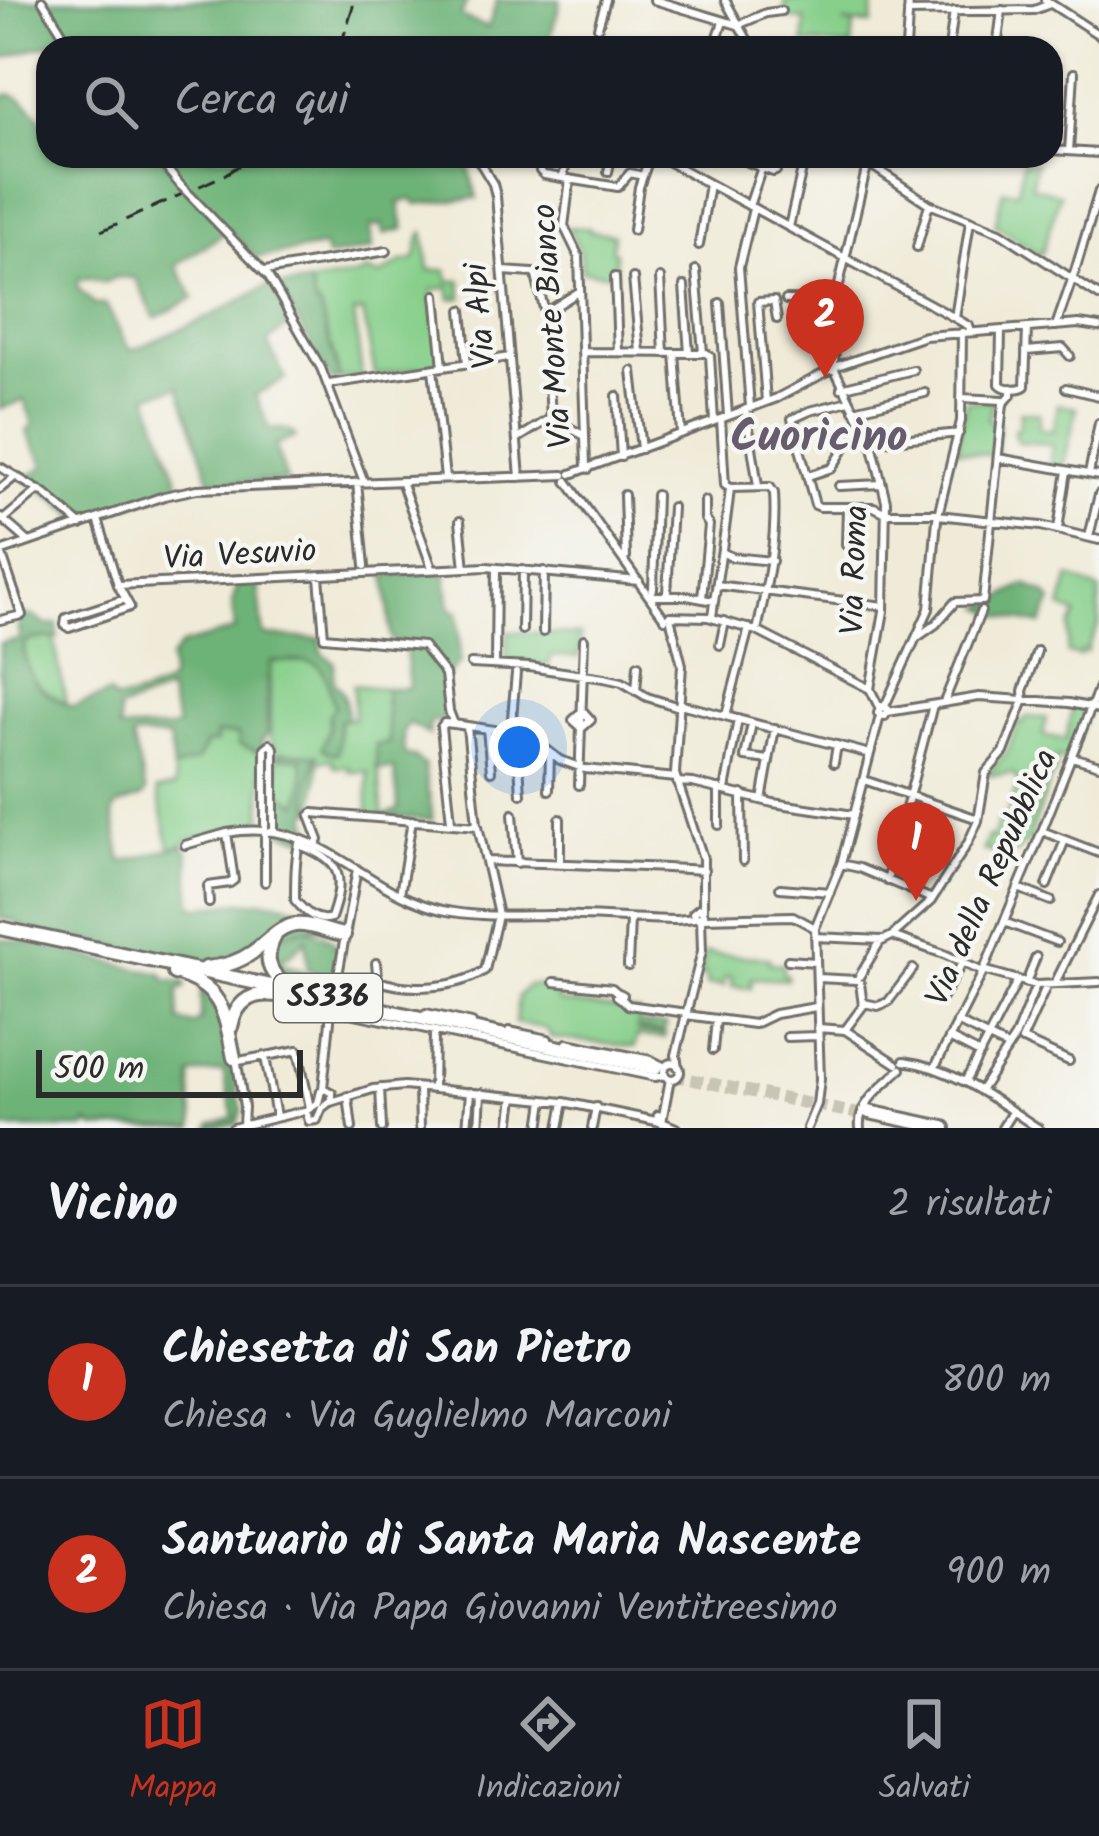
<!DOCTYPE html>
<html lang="it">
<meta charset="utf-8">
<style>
:root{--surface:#171b24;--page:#20242c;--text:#f1f3f6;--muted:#9ea1a6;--line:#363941;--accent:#c8321e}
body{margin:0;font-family:Kalam,sans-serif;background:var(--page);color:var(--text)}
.scale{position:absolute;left:36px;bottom:30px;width:267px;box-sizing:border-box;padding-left:12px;border:6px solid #2b2b2b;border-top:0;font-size:33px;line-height:42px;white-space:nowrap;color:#2b2b2b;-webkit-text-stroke:9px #f6f6f2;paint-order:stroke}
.you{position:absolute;left:519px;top:747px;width:42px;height:42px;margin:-30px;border:9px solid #fff;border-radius:50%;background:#1a73e8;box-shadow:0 0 0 18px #1a73e833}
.badge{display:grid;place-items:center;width:78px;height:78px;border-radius:50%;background:var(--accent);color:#fff;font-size:39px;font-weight:700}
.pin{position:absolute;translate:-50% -99px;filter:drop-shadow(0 3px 6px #0008)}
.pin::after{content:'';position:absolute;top:63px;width:42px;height:36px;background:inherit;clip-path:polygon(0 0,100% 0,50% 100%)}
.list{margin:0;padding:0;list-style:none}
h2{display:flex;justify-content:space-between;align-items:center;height:156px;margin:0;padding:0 48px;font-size:51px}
h2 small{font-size:39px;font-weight:400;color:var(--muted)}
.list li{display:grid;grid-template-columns:78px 1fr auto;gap:36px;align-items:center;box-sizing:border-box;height:192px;padding:0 48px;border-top:3px solid var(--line)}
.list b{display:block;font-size:45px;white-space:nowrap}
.list p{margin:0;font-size:39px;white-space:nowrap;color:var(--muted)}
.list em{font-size:39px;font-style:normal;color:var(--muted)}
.icon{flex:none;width:66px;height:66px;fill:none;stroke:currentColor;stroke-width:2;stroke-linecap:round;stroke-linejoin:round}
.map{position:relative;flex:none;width:1099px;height:1128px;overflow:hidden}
.search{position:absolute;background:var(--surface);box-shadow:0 3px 9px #0004;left:36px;right:36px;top:36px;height:132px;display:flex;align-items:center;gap:30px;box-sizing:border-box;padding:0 42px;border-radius:36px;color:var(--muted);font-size:45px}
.sheet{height:540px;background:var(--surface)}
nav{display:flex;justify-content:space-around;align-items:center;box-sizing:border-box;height:168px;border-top:3px solid var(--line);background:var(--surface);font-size:33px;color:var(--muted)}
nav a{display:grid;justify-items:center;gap:6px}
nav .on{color:var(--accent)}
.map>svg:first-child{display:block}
</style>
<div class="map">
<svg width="1099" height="1128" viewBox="0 0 1099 1128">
<rect width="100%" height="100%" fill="#f6f6f2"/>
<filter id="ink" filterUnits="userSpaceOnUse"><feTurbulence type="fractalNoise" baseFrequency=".00833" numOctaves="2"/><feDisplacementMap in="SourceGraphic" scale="24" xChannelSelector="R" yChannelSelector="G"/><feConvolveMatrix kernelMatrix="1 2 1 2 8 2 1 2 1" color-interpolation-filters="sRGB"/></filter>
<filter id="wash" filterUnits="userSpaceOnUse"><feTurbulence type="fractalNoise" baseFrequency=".004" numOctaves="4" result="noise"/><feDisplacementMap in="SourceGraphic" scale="48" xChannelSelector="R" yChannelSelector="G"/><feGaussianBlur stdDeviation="2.7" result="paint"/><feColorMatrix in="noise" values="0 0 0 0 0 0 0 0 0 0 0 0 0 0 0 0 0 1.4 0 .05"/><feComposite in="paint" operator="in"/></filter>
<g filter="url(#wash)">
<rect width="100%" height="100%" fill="#f0ebd8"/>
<path fill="#87cf8b" stroke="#597d5b" stroke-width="3" d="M785,0H846L873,4L872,24L844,23L854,25L852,47L804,43L805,20L790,19L785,13Z
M1023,162L1036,163L1031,186L1060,194L1042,253L1039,254L995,225L1003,190L1018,191Z
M568,227L590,228V231L613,234L612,251L615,252L616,275L582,271L580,251Z
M424,232L429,270H447L449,281H461L462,298L451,299L449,287L432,290L441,364L375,375L363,312L354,313L362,377L340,379L320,308L315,305L310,283L359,275L366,271L379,276L402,262L414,260C421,251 415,239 424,232Z
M966,401H993L988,420L999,423L996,456L957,450Z
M1058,404L1077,408L1063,469L1050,466L1052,444L1019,442L1015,438L1014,429L1019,427L1020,411L1039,413V429L1053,431Z
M1070,577L1099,590V625L1086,653L1082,651L1080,656L1067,653L1070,626L1077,615L1061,608Z
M508,632L580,635L579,657L551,656L549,665L506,661Z
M54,638L66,704C36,685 26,681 24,644L33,639Z
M313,661L324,670L338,719H354L353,685L385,688L389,744L376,746L383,816L368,815V772H349V767H334L333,760L319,761L314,811L299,805L279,793L277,795V754L270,739V662Z
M1072,707L1086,709L1088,712L1068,761L1056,758V772L1050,780L1029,840L1016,853H994L983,850L988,837L992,838L1001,818L1006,817L1018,783L1014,774L986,775L1007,753L1018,723L1023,724L1026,717L1046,718L1043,735L1066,740Z
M215,734H239L255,752L262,753V827H238L189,839L183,845L170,849L157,790L175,787L173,769C195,764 201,749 215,734Z
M705,953L769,958V963L783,964V975H787V980L752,978L751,988L731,986L732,977H725L724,986L706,985V976H700Z
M528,985L549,987L560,1002L639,1012L638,1023L666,1025L664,1031L637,1028L638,1031L665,1034L664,1038L637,1036L635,1047L550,1038V1033L544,1028L515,1023L518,996Z"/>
<path fill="#6db277" stroke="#4c6e51" stroke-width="3" fill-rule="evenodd" d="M0,0H467L461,17L488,28L497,0H561L547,48H78L68,38L0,59Z
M8,94C26,96 43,118 48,136C50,142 48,149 48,156H389L391,159L468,163L477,198L417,204L412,199L399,203L404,229L384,234L382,225L370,227L373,249L327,257L323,247L257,258L229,230L176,265L194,298L155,318L135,278L116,277L104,283L89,278L79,279L77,287L95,305H106L128,347L132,350L207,318L271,284L291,324L267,342L286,379L255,395L270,429C280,429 290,428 296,437L275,445L287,481L211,482L179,387L148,395L181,487L80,521L55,499L24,479L45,466L27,432L33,423L24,400L0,409V102Z
M310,283L315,304L320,308L340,379L332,381L278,287Z
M440,572L446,574L450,609L458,612L460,663C439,677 444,696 448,719L430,722L429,735L409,723L403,731L404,755L414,757L425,766C424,786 433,800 432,820L383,816L399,809L394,769L377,770L376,745L389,743L385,688H409L405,647L391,639L386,575Z
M258,582L263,630L266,636L321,639L322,653L334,662V682C346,693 346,704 347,719L340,720C337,731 341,741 337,753H330L322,748L329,728V714L335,708C320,655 324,661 270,662V676L267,677V734L262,741V753L239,745L238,734H216V742L206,744L197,761L173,769L169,738L135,736L132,739L146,792L143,797L117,806L113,813L122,862L183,845L188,852L192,905L198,907C225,904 251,899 279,902C298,904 300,914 314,919C323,922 335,918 344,917L341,930C283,918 256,954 205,964L27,929L14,921L0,919V643L20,640L18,620L31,615L48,626L57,624L58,638L33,639L24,644C26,682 39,690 72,707L109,694L116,701C126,700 164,689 169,681C172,676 170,665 170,659L181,645L235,630L232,603L238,584ZM168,691L177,726L171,729L120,730L119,710Z
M1026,585L1045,594L1052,601L1041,625L999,615L983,607Z
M285,752L318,755C312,771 305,793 312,809L307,815L315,841L278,831L277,795L279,793L299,804L304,779L302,759L277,757V754Z
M305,929C320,934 334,936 338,952L332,991L329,990L324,976L308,970L306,939L293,953L281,960L283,964L303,971V987L288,983L273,968L276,940L281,934Z
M0,939L19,941L162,974L166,980L185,982V988L178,990L179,1021L194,1025L201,1020V986L216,1003L242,1111L237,1124L209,1128L212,1124L234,1118L223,1071L191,1075L194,1128H94L88,1123L85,1128H0Z"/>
</g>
<g filter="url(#ink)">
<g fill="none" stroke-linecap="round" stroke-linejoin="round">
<path stroke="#c9c5b5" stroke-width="12" stroke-dasharray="12 6" stroke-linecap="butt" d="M656,1072L868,1116"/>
<g stroke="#706e68" stroke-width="12">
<path id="minor" d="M42,0L72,48
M654,0L738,25L766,13L781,11
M725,0L752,48
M1045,0L1099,35
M908,12L1034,10L1050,4
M598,27L606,0
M669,48L671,42
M714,48L723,22
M906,48L909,0
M949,48L954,11
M997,48L1002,10
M1051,150L1099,153
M1069,151L1074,73
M156,156L181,186
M476,156L493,184L496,196L520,477
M542,156L540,171L544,175L618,187L630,173L643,176
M601,156L602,160L610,163L608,172
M658,156L955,318L969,326L971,332
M732,156L773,172L776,171L779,164
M868,163L929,204L1000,232L1099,296
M563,178L567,156
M570,179L564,226L579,257L586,466L589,469
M191,196L268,276L321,368L364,482
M749,206L761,170
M789,227L805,156
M633,230L639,187L650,156
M699,245L709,184
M917,247L929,204
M696,270L703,353
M265,271L387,251
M503,271L533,273L536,276L545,313L551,418
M615,277L618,352
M633,278L640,352
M660,278L664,353
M684,286L689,353H706L710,356L714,421
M436,295L443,367
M786,300L838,301
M720,303L728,416
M462,310L467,364
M545,313L580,291
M794,315L837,317
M955,318L970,221
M1056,326L1075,271L1099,191
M1001,330L1000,384C1005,390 1020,390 1025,386L1027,328
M1026,351L1063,348L1070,356
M582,352L689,353
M675,353L681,433
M834,365L838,289L865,174L872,156
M837,366L925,336L1079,324L1099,327
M433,369L445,478
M835,370L873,447L886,501L884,611L870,689L879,707
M632,371L641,449
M329,384L510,357
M841,388L913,370
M1066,388L1099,396
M617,396L621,457
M961,398L1003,400
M766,401L758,302L774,301L777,319
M849,401L810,411L792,419L815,505L820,507H874L886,513H938
M750,407L739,267L753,209
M746,409L758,486
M854,410L925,393
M721,419L725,485L730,488
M517,439L551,418L585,436
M873,442L959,433
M998,458L1099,476
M0,467L45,494L81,525
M571,474L777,398L832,369
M1089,474L1099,423
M808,476L832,468L848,443L868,436
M401,481L432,568
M567,481L665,619
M357,482L365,566
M839,486L882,484
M0,489L16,476
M624,495L626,557
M656,495L653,589L650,596H687L714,601
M938,515L1041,526L1099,540
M0,517L29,542
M98,519L118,585L130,607L69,628L65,625L66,618L125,599
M3,520L39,490
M460,521L465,568
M1058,529L1067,471
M1089,537L1099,494
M846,545L847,507
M0,552L164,496L197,489L564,475
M723,553L732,557L772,561
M319,576L324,637L423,646L445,674L449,711L454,724L528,735L560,760L585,769L676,778
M118,585L487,567L639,581
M716,585L884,606
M667,593L672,507
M702,598L709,525L705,519V501
M670,616L708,617L757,631L870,689
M712,618C717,574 726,532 730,488L770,487L774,493C777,542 767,583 757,631
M0,620L22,615L1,552
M671,621L682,665L675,774L703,858V910
M522,630L523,570
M543,632L544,571
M919,636L936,624L955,602L983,601L1003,404L1011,395V388
M720,645L725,621
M471,664L529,667L604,678L622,682L647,697L679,707
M495,665L496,568
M636,691L638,665
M944,702L981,611
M680,704L870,754
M881,706L888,709L885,716L878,713Z
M885,706L929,609L937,519L961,421L962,332
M583,711L591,720L582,728L573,720Z
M888,712L979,697L1069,703L1099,709
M726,715L749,628
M752,723L745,757L769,760
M467,727L477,824
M487,729L491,771
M511,729L516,673
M517,732L521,794
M1072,757L1099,765
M834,763L837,745
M864,780L978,819
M677,782L693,783L773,803L854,815
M579,785L584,639
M719,789V825
M549,790L550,753
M725,790L738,719
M742,794L743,861
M762,800L775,728
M513,814L517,863
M560,819V863
M451,821L441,727L444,723L454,724
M1042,831L1099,853
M316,844L319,840L310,816L313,813L478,826L498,915L485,970C457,989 409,991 378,981L376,963
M185,845L227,833
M299,845C341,861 346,875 331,918C316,923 304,911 295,900C295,880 295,858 300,839
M487,861C559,864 631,866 704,870
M841,864L859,868L932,899
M887,881L933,705
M265,882V748L270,744L274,748V832
M1047,885L1065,840
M780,888L830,892
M1018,888L1051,901
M400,894L412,820
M209,903L208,886L230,883L234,880L227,833C320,816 362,892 442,910C478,918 518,915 554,915C595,916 635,919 676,920L695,918
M699,908L704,914L699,919L693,913Z
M703,918L793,916L815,928
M1004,922L1057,942
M892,936L944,954L983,972
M815,937L882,940
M788,960L816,962
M628,966L630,919
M983,970L1036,985L1099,982
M859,977L880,942L892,936L931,901L968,843L978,821L986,773L1004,752L1024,700L1023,691L1037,651
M818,978L856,980
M554,982L612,988L618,993
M1026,983L1036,957
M1055,983L1099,895
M315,989L367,1000
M335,992L357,869
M619,993L623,995L621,999L617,996Z
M283,999L655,1077L665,1075
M622,999L628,1005L687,1013
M864,1003L878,1006L888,1002L913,969
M939,1003L962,963
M426,1013L472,1023
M686,1015L754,1024L775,1014L816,1007
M957,1022L1007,1047
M818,1028L845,1030L897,1064
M845,1030L863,1006L860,983
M509,1031L548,1039
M787,1037L817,1036
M949,1038L980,1054
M1022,1040L1047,985
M1023,1040L1069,1061
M567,1043L651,1060L665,1067
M713,1050L716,1020
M265,1057L276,1116
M239,1061L298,1050L310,1108
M904,1061C954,1068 996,1101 1038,1128
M664 1071a8 8 0 1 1 16 0a8 8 0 1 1-16 0Z
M237,1064L244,1107L243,1125
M678,1067L676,1055L702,951L701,918
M935,1067L983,972L1042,831L1099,687
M965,1082L1018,980
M323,1088L331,1011
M380,1088L382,1128
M419,1088L420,1128
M325,1089L332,1093V1100L322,1108L317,1120L309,1121L306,1111L318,1103L321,1091Z
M433,1089L434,1035
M980,1091L1015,1037L1036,985
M348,1096L352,1128
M331,1102L373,1089L404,1086L564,1102L656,1121
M658,1115L663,1117L662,1123L656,1121Z
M663,1116L670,1079
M662,1122L676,1128
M232,1128L304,1111
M467,1128L470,1092
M479,1128L481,1093
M510,1128L514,1097
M540,1128L544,1100
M559,1128L564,1102
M592,1128L596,1107
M807,1128L817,1104L820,1079L815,928L841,864L880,716
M860,1128C857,1103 884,1085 901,1069
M1002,1128L1012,1112"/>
</g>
<g stroke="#706e68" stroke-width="18">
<path id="highway" d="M0,928L655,1068
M275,936C264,956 267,972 286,985
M206,968C223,967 239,962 253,952C266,943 279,927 295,925C311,923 328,933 344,935
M174,973C223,986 225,1014 234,1058
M231,1027C237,998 255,991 282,996
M869,1112L944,1128"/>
</g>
<use href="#minor" stroke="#fff" stroke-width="6"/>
<use href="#highway" stroke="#fff" stroke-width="12"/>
<path stroke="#2b2b2b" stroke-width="3" stroke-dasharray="18 9" stroke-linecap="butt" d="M340,48L355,0
M101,231L224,175L254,156"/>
<g stroke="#706e68" stroke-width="12" stroke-linecap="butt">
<path id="minor-bridge" d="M181,186L191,196
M331,1011L335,992"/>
</g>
<use href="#minor-bridge" stroke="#fff" stroke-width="6"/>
</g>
</g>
<g text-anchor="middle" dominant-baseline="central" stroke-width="9" stroke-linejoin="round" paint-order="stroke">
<rect fill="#f6f6f2" stroke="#686867" stroke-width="3" x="274" y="974" width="108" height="48" rx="9"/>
<g font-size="30" font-weight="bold" fill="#2b2b2b">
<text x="328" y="998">SS336</text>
</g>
<g font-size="33" fill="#2b2b2b" stroke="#f6f6f2">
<text transform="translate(482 316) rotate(-95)">Via Alpi</text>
<text transform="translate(554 326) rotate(-94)">Via Monte Bianco</text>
<text transform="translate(240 556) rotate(-3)">Via Vesuvio</text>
<text transform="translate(856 570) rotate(-88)">Via Roma</text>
<text transform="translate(993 878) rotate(-66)">Via della Repubblica</text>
</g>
<g font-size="45" font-weight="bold" fill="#675b6e" stroke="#f6f6f2">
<text x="819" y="439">Cuoricino</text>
</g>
</g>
</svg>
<div class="scale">500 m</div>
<div class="you"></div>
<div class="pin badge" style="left:916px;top:901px">1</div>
<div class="pin badge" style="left:825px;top:378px">2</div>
<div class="search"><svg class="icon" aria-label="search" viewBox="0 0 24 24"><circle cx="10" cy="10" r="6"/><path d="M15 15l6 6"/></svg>Cerca qui</div>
</div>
<section class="sheet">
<h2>Vicino<small>2 risultati</small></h2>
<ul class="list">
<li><span class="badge">1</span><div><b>Chiesetta di San Pietro</b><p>Chiesa · Via Guglielmo Marconi</p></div><em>800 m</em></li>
<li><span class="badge">2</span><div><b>Santuario di Santa Maria Nascente</b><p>Chiesa · Via Papa Giovanni Ventitreesimo</p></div><em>900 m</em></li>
</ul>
</section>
<nav>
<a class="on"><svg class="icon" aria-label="map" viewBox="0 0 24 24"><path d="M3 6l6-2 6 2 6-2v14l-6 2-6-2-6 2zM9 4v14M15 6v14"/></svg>Mappa</a>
<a><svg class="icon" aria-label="directions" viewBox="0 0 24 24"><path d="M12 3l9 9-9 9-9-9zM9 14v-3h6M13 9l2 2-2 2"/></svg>Indicazioni</a>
<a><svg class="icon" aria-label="saved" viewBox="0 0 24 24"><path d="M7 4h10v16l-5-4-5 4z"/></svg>Salvati</a>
</nav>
